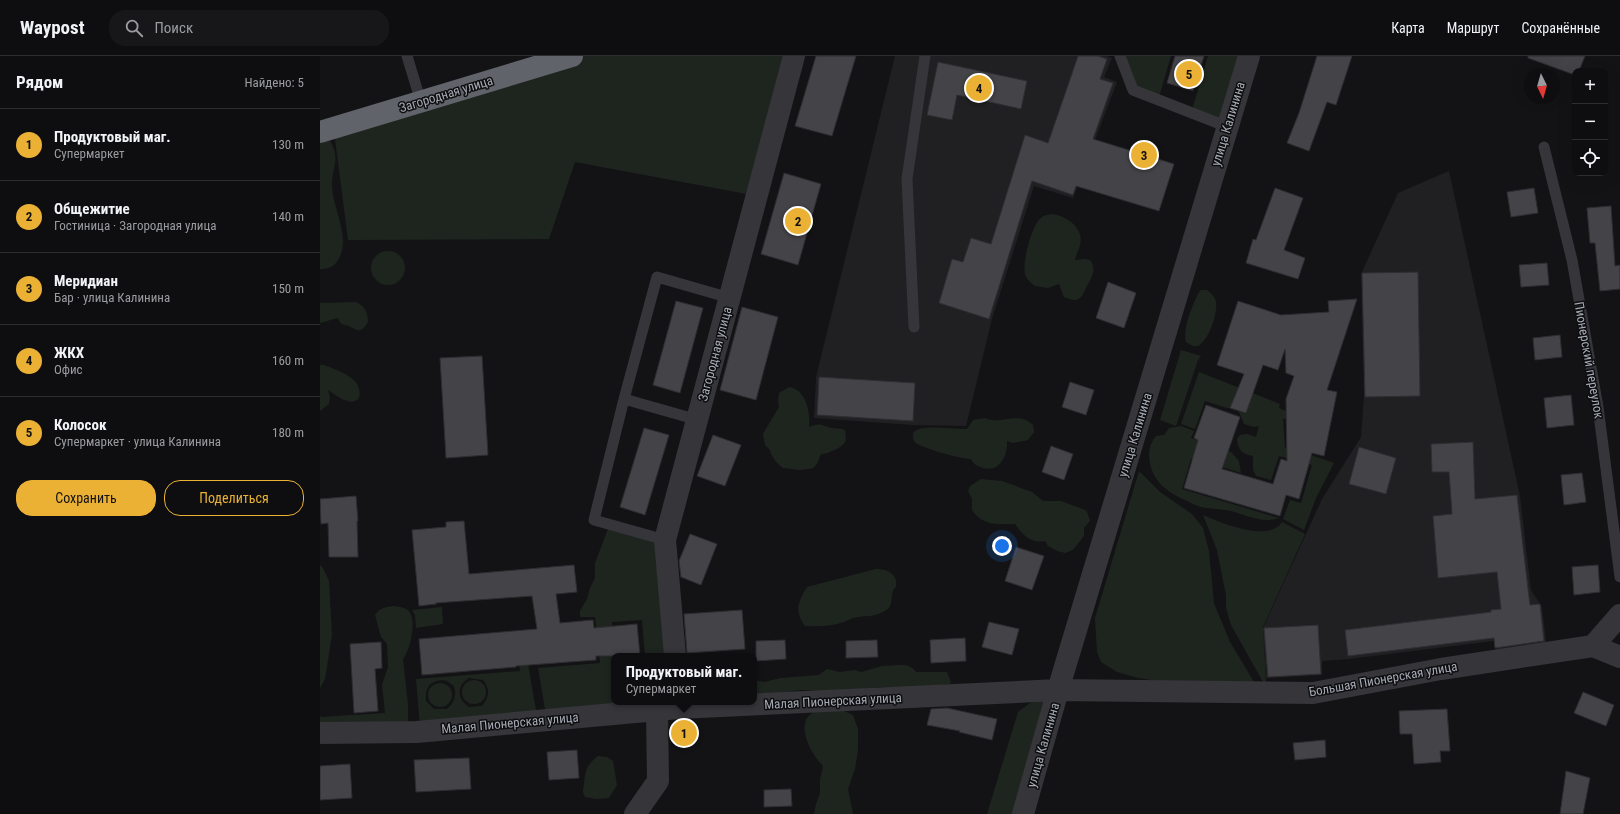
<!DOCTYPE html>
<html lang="ru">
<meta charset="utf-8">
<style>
:root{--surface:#0e0e10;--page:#171719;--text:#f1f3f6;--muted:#9b9c9f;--line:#2e2e30;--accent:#ebb135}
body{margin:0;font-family:"Roboto Condensed",sans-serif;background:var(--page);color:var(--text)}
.controls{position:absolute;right:12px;top:12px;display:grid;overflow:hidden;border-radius:8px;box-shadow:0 4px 16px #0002}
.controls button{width:36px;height:36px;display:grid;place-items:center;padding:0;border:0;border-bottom:1px solid var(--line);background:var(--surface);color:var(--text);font:20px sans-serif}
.compass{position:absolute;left:1204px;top:12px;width:36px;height:36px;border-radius:50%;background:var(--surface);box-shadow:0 4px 16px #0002;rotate:175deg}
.you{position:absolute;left:682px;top:490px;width:14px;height:14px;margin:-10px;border:3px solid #fff;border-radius:50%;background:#1a73e8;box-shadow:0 0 0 6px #1a73e833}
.badge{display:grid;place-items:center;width:26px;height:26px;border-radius:50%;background:var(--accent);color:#111;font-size:13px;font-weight:700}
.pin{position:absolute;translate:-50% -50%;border:2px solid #fff;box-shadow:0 1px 4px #0006}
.popup{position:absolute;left:291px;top:597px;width:146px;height:52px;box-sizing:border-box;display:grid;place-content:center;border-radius:8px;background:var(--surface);filter:drop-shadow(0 1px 3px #0005);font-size:13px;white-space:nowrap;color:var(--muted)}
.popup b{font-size:15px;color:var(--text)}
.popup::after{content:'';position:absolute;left:50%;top:100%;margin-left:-8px;border:8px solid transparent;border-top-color:var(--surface)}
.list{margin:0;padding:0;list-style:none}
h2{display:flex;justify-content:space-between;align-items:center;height:52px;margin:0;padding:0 16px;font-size:17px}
h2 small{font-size:13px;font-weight:400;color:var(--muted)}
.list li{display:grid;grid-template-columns:26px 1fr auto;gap:12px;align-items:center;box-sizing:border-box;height:72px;padding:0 16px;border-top:1px solid var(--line)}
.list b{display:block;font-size:15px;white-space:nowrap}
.list p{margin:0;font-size:13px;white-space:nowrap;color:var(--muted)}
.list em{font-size:13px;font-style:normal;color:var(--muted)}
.actions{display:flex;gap:8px;padding:12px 16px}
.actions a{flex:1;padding:9px 0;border:1px solid var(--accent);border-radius:16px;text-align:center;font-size:14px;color:var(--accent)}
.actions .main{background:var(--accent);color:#111}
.icon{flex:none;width:22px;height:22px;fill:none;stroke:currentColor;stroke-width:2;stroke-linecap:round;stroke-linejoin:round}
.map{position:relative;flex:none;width:1300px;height:758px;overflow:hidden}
header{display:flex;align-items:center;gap:24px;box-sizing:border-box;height:56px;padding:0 20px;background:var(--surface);border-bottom:1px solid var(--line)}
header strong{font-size:19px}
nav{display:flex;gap:22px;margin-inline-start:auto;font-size:14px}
.search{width:280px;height:36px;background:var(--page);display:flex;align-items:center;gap:10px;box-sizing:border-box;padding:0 14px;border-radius:16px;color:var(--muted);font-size:15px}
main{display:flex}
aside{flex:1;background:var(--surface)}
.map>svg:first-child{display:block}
</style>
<header>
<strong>Waypost</strong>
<div class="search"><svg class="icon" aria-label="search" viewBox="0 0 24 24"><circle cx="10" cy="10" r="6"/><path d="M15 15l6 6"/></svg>Поиск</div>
<nav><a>Карта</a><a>Маршрут</a><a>Сохранённые</a></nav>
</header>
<main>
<aside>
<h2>Рядом<small>Найдено: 5</small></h2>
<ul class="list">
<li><span class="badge">1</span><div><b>Продуктовый маг.</b><p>Супермаркет</p></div><em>130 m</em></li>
<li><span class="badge">2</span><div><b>Общежитие</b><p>Гостиница · Загородная улица</p></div><em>140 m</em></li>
<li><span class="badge">3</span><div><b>Меридиан</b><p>Бар · улица Калинина</p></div><em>150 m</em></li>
<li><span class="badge">4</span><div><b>ЖКХ</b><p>Офис</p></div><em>160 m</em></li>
<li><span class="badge">5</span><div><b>Колосок</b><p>Супермаркет · улица Калинина</p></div><em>180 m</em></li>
</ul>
<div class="actions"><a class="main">Сохранить</a><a>Поделиться</a></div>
</aside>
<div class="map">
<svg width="1300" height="758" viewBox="0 0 1300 758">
<rect width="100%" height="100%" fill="#131315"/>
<path fill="#201f22" d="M575,0H787L792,2L784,21L797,26L753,142L714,130L672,263L646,370L592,369L494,362L496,321Z
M1129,115L1200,440L1211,534L1222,551L1227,593L1176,599L1174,585L1029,603L1002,605V619L946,622L943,572L1002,443L1041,381L1044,341L1041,218L1078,137Z"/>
<path fill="#1e251f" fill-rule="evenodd" d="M261,0H470L432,139L255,106L229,183L28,184L14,75Z
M803,0H851L839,41L816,32Z
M888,0H925L906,66L872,54Z
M0,83H5L10,85C21,102 12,112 12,129C12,153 32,181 18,204C14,211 8,213 0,213Z
M731,158C745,159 765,172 760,189C759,194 756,198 755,204L764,203L770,204C777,213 772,221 767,230C761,242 760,248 744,241L739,228L728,232L715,230C711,227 706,223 705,218C702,207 712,167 722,161C724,159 728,159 731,158Z
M51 212a17 17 0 1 1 34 0a17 17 0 1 1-34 0Z
M881,234H887C891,237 895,241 896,246C898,258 888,285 878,290H873L866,286C862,273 873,248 879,236Z
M36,246C45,250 48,257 48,266C46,269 44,273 40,274C36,275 34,272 31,271C25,268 20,270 18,262L0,267V247Z
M861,294L881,300L878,304L856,370L840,364Z
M0,309H4C19,315 44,322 39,342C31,352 16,339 8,334L10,341L9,348L0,355Z
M879,316L960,348L959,352L978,360L976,362L963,363L965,392H983L984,397L1014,407L996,442L984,474L963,463L970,444L981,447L992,409L959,400L951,424L936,420L933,414V400C923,398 918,395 917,383L920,379L927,378L936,381L939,370L934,371L924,368L918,354L915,352H907L885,345L875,373L861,368Z
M469,331C486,333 491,357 489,371C502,366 501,370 512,372C517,373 520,372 525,374C527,386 526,387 517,393C511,395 507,398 501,398L497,408L493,412L488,413L480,414L463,412L456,406L451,398L450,394L445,389L443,378L459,351L458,344L459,337Z
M665,362C680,370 698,354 713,369L714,376L708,384L693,387L687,385C688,399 680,417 663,412C657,410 654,409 651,403C642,403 600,392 595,386C593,384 593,380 593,377C601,367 635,374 647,373L653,364Z
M861,370L874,375L871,382L911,396L919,405L921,417L874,402L871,403L862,433L959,462C943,468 927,459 911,455C901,453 891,453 881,451C877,450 872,447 867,445C849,437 835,428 830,408C828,397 829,389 836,380L844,379L849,372Z
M819,415L840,436L872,458L883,472L889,495L894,547L910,586L934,626H844L818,622L797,616L781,606L777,596L775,562Z
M661,423L682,425L712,436L723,445H741L765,454L767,456L770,465L764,472V480L753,494L745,497L737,495L728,490L725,485C711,488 702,478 695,468C678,468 662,470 652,454V443L648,435L650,430Z
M883,459C901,467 949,487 962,466L985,478L943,571L946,626H943L911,569L906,552V539L897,494Z
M288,473L341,488L351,600H325L322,564L292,566L294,592V646H355L226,659L218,612L280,607L275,561H260V555L267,543L270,532L275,522V507Z
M0,509L3,512L9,525L12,579L5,623L0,632Z
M556,513C566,513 578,517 576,530C575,534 574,531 573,535C570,544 574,551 563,556C553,562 542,559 533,562C530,563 527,565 524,566C513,570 496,571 485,570C474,555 478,546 487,531Z
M74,550C79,551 85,551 89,555C97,565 90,595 83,603L88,648V671L0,672V659L1,661L65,657L62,629L68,611L67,588L61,581L55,559C60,552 65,551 74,550Z
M122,551L123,568L96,572L95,559L92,554Z
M205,590L217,660L100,671L96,623L200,615L198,593ZM149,622L163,624C170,633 170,641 162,650L149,651C137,643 136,630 149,622ZM123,624L127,625L134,630C137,640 134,647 127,653H114L106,645C105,632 109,625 123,624Z
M578,609C586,609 591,609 596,616H627L631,626L630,628L590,633L559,631L517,636L482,634L434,640V624L445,626L460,622L499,619L507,613L519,616L535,614L541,616L562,610Z
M142 636a12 12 0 1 1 24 0a12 12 0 1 1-24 0Z
M108 639a12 12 0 1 1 24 0a12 12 0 1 1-24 0Z
M727,644L697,758H667L698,656L710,647Z
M511,653L524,655L533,659L538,673V694L535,713L528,733L533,758H494L496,748L500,737V724L503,710C491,698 471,664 498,654C502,653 507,653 511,653Z
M278,700L287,701L293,705L297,729L289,742L276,743L265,741C262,735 263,734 264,728C265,715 267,708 278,700Z"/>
<path fill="#434348" stroke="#2e2d31" d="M496,0H536L512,80L475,70Z
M758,0H778L787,3L780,23L793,27L773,83L854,108L839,155L756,130L753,139L712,125L669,263L619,247L632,203L643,206L651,182L671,188L705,79L728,87Z
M855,0H884L873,35L847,27Z
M997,0H1032L1016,49L1007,46L989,95L967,87L979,57Z
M1208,0H1265L1259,15H1255V19L1208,2Z
M618,6L707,25L701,53L637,39L632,64L607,59Z
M464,117L501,128L478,209L441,198Z
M955,132L983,142L964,194L985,202L978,223L926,207L933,183L936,184Z
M1214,132L1218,157L1191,161L1187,136Z
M1291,150L1295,210L1300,209V233L1280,235L1275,187H1270L1267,152Z
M1227,207L1229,229L1201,231L1199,209Z
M1098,216L1100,340L1045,341L1042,217Z
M788,226L816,237L804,272L776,262Z
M1037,243L1007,334L1017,336L1004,400L992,397L979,443L966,439L960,460L864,432L878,384L874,382L886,349L920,361L902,413L953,428L961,403L967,405L966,343L974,320L966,317L965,293L958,314L943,309L926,357L910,352L924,318L897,309L918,245L961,259L1009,256L1008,245Z
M356,245L383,252L360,337L333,329Z
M422,251L458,261L436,344L400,334Z
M1240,279L1242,301L1215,304L1213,282Z
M162,300L168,399L126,402L120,302Z
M499,321L595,327L593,365L497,359Z
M750,326L774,334L766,359L742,351Z
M1251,339L1254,369L1227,372L1224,342Z
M324,372L349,379L325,459L300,451Z
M393,379L421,389L405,430L377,420Z
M1153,386L1155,443L1197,439L1210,549L1220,548L1224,585L1175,592L1174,582L1028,600L1025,574L1171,556V554L1181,553L1177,516L1118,522L1113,460L1132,458L1129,416H1112L1111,388Z
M731,390L753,398L744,424L722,416Z
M1039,391L1076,402L1066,438L1029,428Z
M1262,417L1266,446L1244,449L1241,419Z
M36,440L38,465H37L38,501H9L8,467L1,468L0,443Z
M144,465L149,518L254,509L257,536L236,538L240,567L273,564L274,572L317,568L320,600H276V604L196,610V611L102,619L99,583L217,573L212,540L116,547V548L99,550L92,474L126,471V466Z
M370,478L397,488L381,529L361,521L359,505Z
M696,491L724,500L712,534L685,525Z
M1278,509L1280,536L1254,539L1252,511Z
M422,554L425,593L367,597L364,558Z
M669,566L699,573L692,599L662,591Z
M998,569L1001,618L948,621L944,572Z
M645,582L646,605L611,607L610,584Z
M465,584L466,603L436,605V585Z
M557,584L558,601L526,602V585Z
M61,586L62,612L55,613L58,655L34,657L30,588Z
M1263,636L1294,649L1286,670L1254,657Z
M627,652L677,663L672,684L639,676L640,675L607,669L611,653Z
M1127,653L1130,695H1120L1121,706L1094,708L1092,678H1080L1079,655Z
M1005,684L1006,701L975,704L973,687Z
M257,694L259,722L229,724L227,696Z
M149,702L151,733L96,736L94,704Z
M30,708L32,742L0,744V710Z
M1246,715L1270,722L1263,758H1240Z
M471,733L472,750L444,751V734Z"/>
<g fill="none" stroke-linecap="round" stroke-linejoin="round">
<path stroke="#35353a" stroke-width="11" d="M87,0L101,46
M800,0L813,34L908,71
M1224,91L1252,204L1278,351L1300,521
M594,271L587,123L605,0
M304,343L378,364
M345,484L274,464L304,343L337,221L410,242"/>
<path stroke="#35353a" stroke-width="22" d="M1273,590L1300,601
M355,600L345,484L474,0
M0,677L97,676L359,652L738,634L993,637L1121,613L1273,590L1300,559
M315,758L338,725L337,654
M703,758L738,634L929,0"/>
<path stroke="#61636b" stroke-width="22" d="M0,76L252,0"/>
</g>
<g text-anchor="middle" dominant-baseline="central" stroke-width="3" stroke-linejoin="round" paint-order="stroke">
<g font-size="13" fill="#a6aab5" stroke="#0e0e10">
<text transform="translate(126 38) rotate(-17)">Загородная улица</text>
<text transform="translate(908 68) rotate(-73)">улица Калинина</text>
<text transform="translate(395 298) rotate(-75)">Загородная улица</text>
<text transform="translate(1269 304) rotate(80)">Пионерский переулок</text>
<text transform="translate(815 379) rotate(-73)">улица Калинина</text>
<text transform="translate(1063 623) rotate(-10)">Большая Пионерская улица</text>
<text transform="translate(513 645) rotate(-3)">Малая Пионерская улица</text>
<text transform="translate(190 667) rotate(-5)">Малая Пионерская улица</text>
<text transform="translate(723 689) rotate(-74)">улица Калинина</text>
</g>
</g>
</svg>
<div class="controls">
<button>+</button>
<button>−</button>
<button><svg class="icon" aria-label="locate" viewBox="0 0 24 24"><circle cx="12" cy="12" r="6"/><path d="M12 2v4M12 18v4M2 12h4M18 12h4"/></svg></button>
</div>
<svg class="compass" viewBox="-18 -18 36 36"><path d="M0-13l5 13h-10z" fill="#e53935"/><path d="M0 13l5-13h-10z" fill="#9b9c9f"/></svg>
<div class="you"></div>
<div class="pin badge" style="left:364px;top:677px">1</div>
<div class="popup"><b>Продуктовый маг.</b>Супермаркет</div>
<div class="pin badge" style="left:478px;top:165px">2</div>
<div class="pin badge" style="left:824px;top:99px">3</div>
<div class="pin badge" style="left:659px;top:32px">4</div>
<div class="pin badge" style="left:869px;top:18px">5</div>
</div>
</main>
